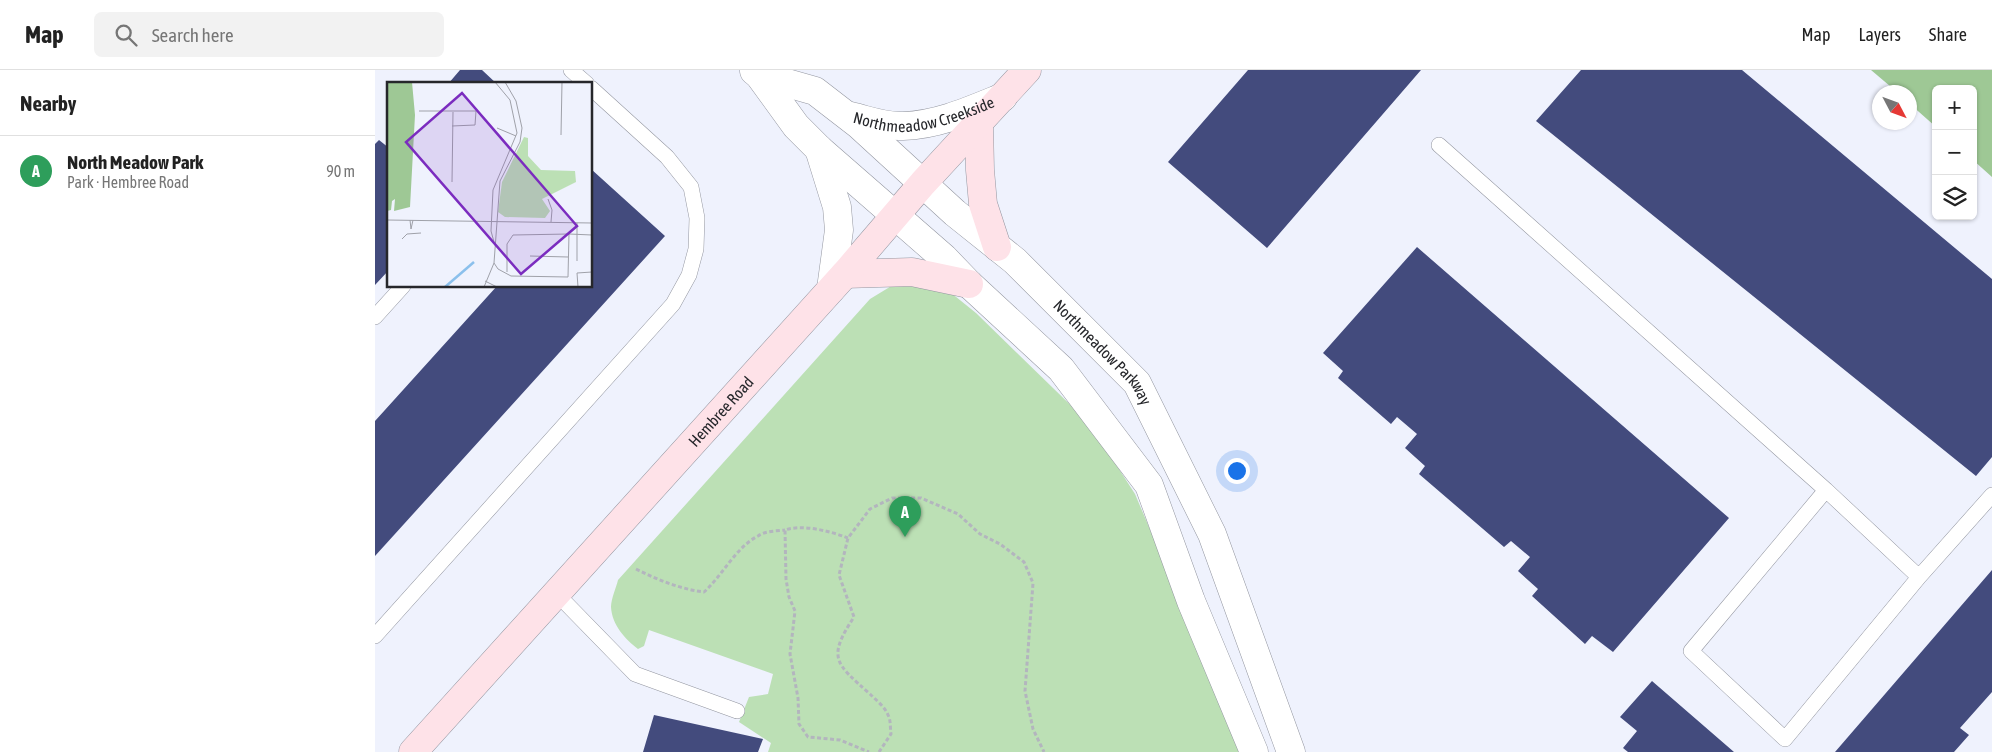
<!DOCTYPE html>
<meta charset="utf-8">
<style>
:root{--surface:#fff;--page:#f2f2f2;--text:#222;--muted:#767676;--line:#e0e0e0;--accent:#5e5723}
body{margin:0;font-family:"Asap Condensed",sans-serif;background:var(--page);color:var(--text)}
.controls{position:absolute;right:15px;top:15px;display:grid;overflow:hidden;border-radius:8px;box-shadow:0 1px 4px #0004}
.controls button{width:45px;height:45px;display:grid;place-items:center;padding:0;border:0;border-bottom:1px solid var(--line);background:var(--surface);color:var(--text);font:25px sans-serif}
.compass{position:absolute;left:1497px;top:15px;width:45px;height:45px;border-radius:50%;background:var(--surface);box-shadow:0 1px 4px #0004;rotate:131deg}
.you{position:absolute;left:861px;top:400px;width:18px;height:18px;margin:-12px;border:4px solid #fff;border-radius:50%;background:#1a73e8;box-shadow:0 0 0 8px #1a73e833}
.badge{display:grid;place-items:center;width:32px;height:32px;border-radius:50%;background:var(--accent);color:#fff;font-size:16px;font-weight:700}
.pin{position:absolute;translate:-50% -41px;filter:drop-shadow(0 1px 2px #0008)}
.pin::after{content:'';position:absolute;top:26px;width:18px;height:15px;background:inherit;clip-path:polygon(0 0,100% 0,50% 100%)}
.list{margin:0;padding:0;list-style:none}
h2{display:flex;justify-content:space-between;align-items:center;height:65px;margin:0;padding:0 20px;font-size:21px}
h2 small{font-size:16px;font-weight:400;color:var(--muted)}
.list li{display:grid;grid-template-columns:32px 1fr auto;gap:15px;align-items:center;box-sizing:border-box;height:70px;padding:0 20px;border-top:1px solid var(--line)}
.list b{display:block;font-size:19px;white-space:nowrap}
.list p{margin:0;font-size:16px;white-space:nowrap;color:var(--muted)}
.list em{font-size:16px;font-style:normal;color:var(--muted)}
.icon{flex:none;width:28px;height:28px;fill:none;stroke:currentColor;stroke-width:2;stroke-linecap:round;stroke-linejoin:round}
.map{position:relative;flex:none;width:1617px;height:682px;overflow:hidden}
header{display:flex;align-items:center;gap:30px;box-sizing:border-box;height:70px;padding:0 25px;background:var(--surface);border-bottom:1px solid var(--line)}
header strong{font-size:24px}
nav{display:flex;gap:28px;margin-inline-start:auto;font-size:18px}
.search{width:350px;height:45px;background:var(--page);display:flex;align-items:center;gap:12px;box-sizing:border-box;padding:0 18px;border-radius:8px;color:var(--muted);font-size:19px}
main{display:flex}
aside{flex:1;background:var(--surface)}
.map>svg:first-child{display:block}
</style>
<header>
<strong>Map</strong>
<div class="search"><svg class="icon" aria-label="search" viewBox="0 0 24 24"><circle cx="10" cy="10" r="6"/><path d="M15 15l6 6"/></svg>Search here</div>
<nav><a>Map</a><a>Layers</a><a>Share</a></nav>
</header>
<main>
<aside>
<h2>Nearby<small></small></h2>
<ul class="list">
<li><span class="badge" style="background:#2e9e5b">A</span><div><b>North Meadow Park</b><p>Park · Hembree Road</p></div><em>90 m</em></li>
</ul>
</aside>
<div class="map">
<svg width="1617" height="682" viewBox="0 0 1617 682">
<rect width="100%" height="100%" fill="#eff2fd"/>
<path fill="#bce0b5" d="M542,210L570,218L601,243L715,354L760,424L812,547L866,682H393L396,673L364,652L374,627L393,624L398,604L274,560L269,576L263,579C250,569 237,555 236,537C236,529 241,518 243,510L495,229L518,215Z"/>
<path fill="#9ec895" d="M1496,0H1617V107L1598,90V19H1561V57L1535,34L1534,22H1522Z"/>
<path fill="#434b7d" d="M85,0H107L122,14H73Z
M873,0H1046L892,178L793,92Z
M1206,0H1367L1617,209V387L1601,406L1161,51Z
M4,70L14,78V200L0,215V74Z
M216,99L290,166L0,486V351L122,216H216Z
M1042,177L1354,448L1238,582L1217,566L1210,574L1157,526L1163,519L1143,501L1155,487L1136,471L1129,477L1044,404L1050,396L1030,378L1042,364L1022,347L1016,354L963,308L968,301L948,283Z
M1617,500V622L1585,658L1594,665L1579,682H1460Z
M1277,611L1359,682H1253L1248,678L1262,661L1245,647Z
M279,645L388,669L383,682H268Z"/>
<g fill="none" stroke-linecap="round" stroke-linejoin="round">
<g stroke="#9396a0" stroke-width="16">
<path id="lane" d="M196,0L212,14
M1064,75L1451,420L1544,507
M0,247L28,216
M1451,420L1316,581L1410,669L1544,507L1617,425
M181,523L260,604L362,641
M0,566L298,234L314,205L321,179L322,148L316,117L292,87L216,18"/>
</g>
<g stroke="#9396a0" stroke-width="29">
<g id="street">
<path d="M379,1L384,5L421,56L444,79L569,188L594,214L686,299L774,415L816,531L879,682"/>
<path id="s1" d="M384,5L440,21L484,55L580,143L640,191L762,313L837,464L916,682"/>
<path id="s2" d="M475,46C493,50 510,57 528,56C563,55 596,40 628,27"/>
<path d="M444,79L462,137L464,160L456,219"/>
</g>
</g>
<g stroke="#9396a0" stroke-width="29">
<g id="secondary">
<path d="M604,53L605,100L608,134L622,177"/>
<path d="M470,204L537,202L594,214"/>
<path id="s3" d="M38,682L470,204L548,113L652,0"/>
</g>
</g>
<path stroke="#b3b5be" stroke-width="3" stroke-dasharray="4 2.5" stroke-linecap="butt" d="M473,468C455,461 428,454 410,460L411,509L414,527L420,541L415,584L423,628L424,654L433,667L465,670L494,682
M261,499C283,510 305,519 329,522C348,505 360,478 383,466C390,461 401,461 410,460
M504,682L516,664C515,658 516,650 513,645C510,637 501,630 495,624C460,593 452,588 479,547L464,505L473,468L495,439L517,428H546L583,444L605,464L625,474L649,492L658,513L650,621L658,659L669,682"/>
<use href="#lane" stroke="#fff" stroke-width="15"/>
<use href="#street" stroke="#fff" stroke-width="28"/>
<use href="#secondary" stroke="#fee2e8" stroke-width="28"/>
</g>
<g text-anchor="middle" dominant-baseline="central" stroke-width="5" stroke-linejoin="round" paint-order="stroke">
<g font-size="16" fill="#26272b" stroke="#eff2fd">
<text stroke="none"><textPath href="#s2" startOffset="76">Northmeadow Creekside</textPath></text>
<text stroke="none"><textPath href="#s1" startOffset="448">Northmeadow Parkway</textPath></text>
<text stroke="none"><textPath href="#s3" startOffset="459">Hembree Road</textPath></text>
</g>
</g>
<g transform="translate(12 12)">
<rect width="205" height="205" fill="#eff2fd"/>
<path d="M137,55L141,56V74L154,88L188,89L189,100L155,117L163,129L158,136L118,135L111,130L115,100Z" fill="#bce0b5"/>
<path d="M0,0H25L28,33L23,125L7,129L8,117L5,119L4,128L0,129Z" fill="#9ec895"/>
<path fill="none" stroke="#8bc0ec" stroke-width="2.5" d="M58,205L87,180"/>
<path fill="none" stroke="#9fa1a9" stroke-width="1" d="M32,29H89L88,43L65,44M110,46L129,54M174,53L175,0M65,100L66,30M161,117L165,128L164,140M0,138L205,141M23,138L24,147L26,138M182,152L205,153M15,157L20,152L34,151M107,160L104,149L106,108L130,51L123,18L108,0M143,174L181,175M190,179V141M107,181L111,187L124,194L181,195L182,152L126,153L120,162V190M98,199L110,205H170M97,205L107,181L113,99L133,60L135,46L129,19L118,0M191,205L190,191L205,190"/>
<path fill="#7b2cbf" fill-opacity="0.15" stroke="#7b2cbf" stroke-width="2.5" d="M75,11L190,144L134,192L19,60Z"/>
<rect width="205" height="205" fill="none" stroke="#26272b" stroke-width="2.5"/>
</g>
</svg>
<div class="controls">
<button>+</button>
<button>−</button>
<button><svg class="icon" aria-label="layers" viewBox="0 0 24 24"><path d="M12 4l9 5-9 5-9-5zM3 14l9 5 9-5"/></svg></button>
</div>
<svg class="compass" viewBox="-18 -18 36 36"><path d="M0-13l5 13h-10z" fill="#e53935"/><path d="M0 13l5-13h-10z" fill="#767676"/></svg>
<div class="you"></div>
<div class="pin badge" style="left:530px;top:467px;background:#2e9e5b">A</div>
</div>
</main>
